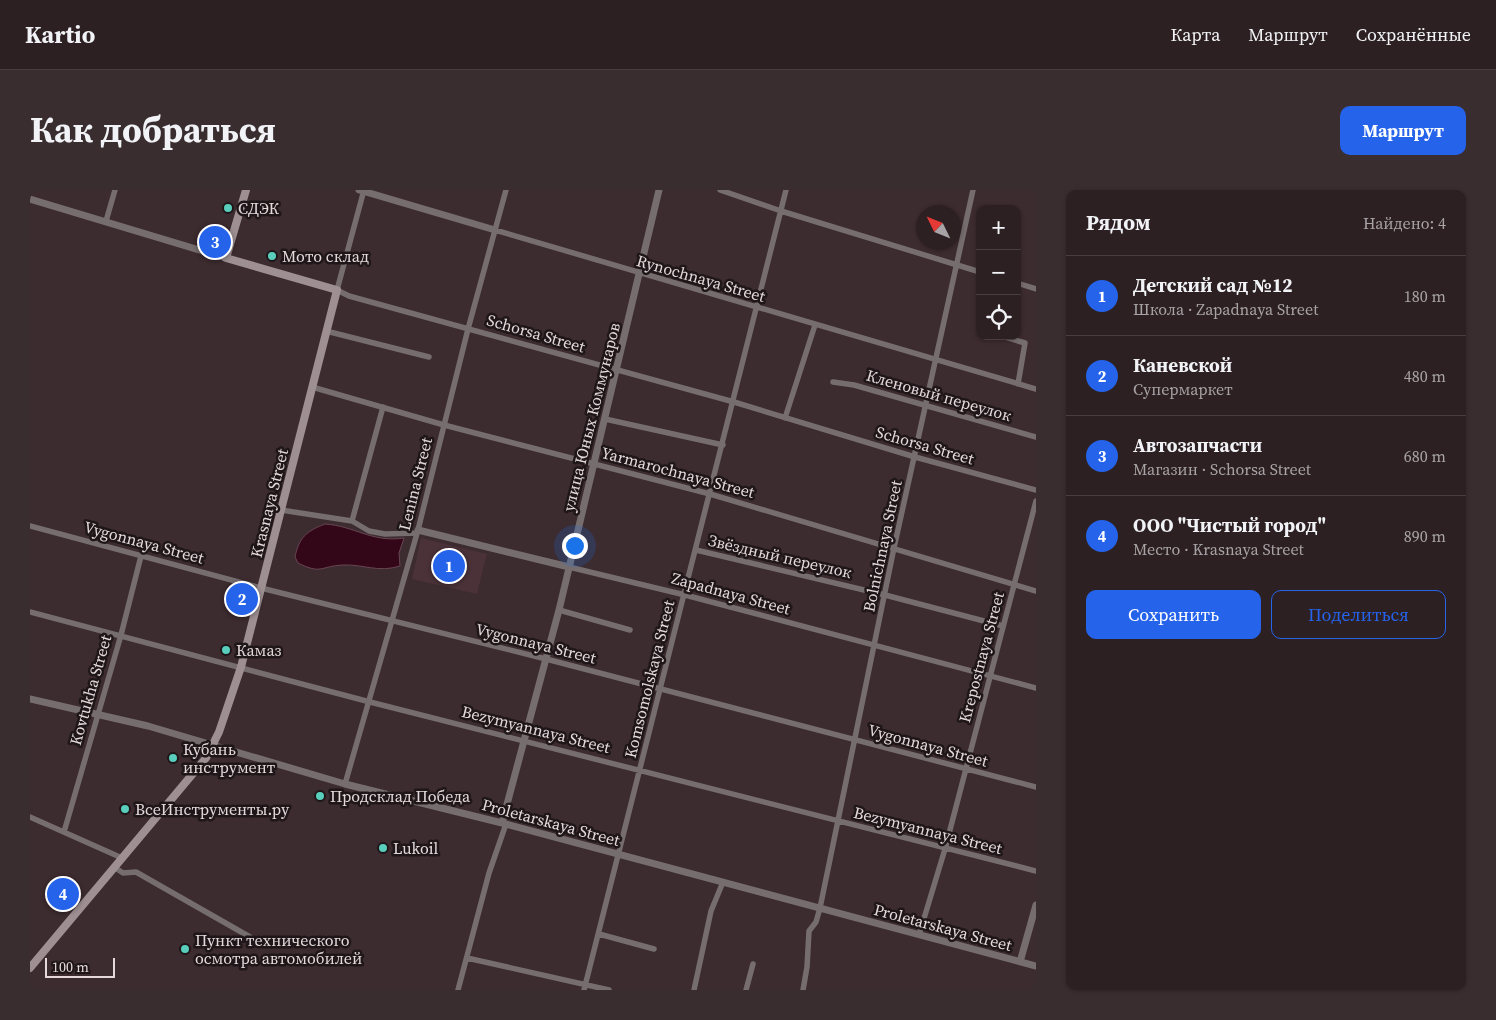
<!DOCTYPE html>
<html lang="ru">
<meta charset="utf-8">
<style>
:root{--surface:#2d2023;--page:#392d30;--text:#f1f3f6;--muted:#a7a3a6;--line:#483e41;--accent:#2563eb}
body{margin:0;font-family:"Source Serif 4",serif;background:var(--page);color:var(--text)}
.controls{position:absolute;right:15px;top:15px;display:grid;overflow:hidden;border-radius:10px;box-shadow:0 1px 4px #0004}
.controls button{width:45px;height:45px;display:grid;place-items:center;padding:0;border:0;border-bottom:1px solid var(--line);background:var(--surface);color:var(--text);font:25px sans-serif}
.compass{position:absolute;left:886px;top:15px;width:45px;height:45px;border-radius:50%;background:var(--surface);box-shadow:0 1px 4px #0004;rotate:313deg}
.scale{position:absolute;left:15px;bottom:12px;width:70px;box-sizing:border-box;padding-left:5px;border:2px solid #e5d9dc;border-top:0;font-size:14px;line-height:18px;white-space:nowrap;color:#e5d9dc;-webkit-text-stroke:4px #1e1618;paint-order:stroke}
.you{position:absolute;left:544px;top:355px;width:18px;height:18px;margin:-12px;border:4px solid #fff;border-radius:50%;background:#1a73e8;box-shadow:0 0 0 8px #1a73e833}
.badge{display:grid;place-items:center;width:32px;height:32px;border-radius:50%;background:var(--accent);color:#fff;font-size:16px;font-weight:700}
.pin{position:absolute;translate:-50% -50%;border:2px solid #fff;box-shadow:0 1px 5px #0006}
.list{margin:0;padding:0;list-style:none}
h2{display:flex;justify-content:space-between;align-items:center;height:65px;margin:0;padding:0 20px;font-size:21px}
h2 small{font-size:16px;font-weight:400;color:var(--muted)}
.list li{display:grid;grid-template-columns:32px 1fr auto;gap:15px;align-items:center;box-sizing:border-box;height:80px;padding:0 20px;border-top:1px solid var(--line)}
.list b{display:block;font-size:19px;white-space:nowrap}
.list p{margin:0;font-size:16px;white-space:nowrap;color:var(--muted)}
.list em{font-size:16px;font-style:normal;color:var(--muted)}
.actions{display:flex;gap:10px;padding:15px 20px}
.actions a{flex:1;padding:11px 0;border:1px solid var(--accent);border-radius:10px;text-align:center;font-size:18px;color:var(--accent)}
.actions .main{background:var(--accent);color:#fff}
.icon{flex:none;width:28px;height:28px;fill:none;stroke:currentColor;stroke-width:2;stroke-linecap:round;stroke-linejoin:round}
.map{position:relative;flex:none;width:1006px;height:800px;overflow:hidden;border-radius:10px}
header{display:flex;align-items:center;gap:30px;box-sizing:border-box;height:70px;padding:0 25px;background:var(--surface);border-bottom:1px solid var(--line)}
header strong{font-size:24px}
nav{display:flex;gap:28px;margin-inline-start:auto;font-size:18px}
.intro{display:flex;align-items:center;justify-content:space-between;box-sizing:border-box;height:120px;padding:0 30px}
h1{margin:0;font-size:35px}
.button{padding:12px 22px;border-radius:10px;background:var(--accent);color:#fff;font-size:18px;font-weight:700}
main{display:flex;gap:30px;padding:0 30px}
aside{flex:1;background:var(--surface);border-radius:10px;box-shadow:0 1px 4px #0004}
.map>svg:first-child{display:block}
</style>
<header>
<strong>Kartio</strong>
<nav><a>Карта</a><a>Маршрут</a><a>Сохранённые</a></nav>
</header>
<div class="intro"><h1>Как добраться</h1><a class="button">Маршрут</a></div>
<main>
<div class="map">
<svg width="1006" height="800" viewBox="0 0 1006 800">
<rect width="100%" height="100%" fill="#3c2b2f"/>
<path fill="#4b3239" d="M391,348L457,364L447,404L382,389Z"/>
<path fill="#330718" stroke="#684653" d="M295,334C325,336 342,353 374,348L369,363L370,376C348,383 333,374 313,375C290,376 292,385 268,373L265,367C269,347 277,341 295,334Z"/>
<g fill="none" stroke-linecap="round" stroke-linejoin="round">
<path stroke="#766d6f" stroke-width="5.5" d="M334,0L307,100L319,106L704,212L885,267L1006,300
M690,0L751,21L950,82
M76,31L85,0
M465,40L1006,199
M987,93L1006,99
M296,141L399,167
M972,146L995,153L988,194
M803,192L824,195L1006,247
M282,197L414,235L680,304L1006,401
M755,228L785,135
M575,229L693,255
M251,320L322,331L339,341L355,344L387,343
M322,331L353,217
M0,336L231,398L516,469L1006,597
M666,360L855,405L973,436
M539,377L655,405L1006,498
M529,420L600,440
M0,422L340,512L1006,681
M315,594L388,340L438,139L476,0
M0,627L92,668
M34,642L91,445L111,366
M84,677L93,683L106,682L220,747
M569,744L624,759
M889,745L915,659L1006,311
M437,768L579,800
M428,800L459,683L476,634
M554,800L756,0
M664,800L681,721L693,692
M716,800L723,774
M773,800L777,777L779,741L786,732L790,718L864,358L943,0"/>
<path stroke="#766d6f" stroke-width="7" d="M329,0L465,40
M0,9L196,68
M388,340L539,377
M0,509L118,536L315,594L472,633L1006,776
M472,633L529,420L629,0
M990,772L1006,715"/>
<path stroke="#9d8f92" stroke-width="8" d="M0,778L176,568L189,542L211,477L307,100L196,68L216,0"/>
</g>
<g fill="#5acebc" stroke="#1e1618" stroke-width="2">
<circle cx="198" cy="18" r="5"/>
<circle cx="242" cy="66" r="5"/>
<circle cx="196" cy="460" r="5"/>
<circle cx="143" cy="568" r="5"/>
<circle cx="290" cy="606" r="5"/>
<circle cx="95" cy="619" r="5"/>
<circle cx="353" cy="658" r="5"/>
<circle cx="155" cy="759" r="5"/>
</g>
<g text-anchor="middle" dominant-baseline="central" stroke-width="5" stroke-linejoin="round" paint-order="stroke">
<g font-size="16" fill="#e5d9dc" stroke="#1e1618" text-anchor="start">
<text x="208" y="18">СДЭК</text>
<text x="252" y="66">Мото склад</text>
<text x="206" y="460">Камаз</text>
<text x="153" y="559">Кубань<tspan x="153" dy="18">инструмент</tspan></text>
<text x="300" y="606">Продсклад Победа</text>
<text x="105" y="619">ВсеИнструменты.ру</text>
<text x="363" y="658">Lukoil</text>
<text x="165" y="750">Пункт технического<tspan x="165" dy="18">осмотра автомобилей</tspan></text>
</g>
<g font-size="16" fill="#e5d9dc" stroke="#1e1618">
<text transform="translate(671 88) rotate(16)">Rynochnaya Street</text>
<text transform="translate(506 143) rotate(16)">Schorsa Street</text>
<text transform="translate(909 205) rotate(16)">Кленовый переулок</text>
<text transform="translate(561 227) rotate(-76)">улица Юных Коммунаров</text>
<text transform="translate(895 255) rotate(16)">Schorsa Street</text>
<text transform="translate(648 282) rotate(15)">Yarmarochnaya Street</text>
<text transform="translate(385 294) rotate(-76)">Lenina Street</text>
<text transform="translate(239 313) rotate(-76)">Krasnaya Street</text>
<text transform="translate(114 352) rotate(15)">Vygonnaya Street</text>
<text transform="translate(852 356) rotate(-78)">Bolnichnaya Street</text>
<text transform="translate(750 366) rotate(13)">Звёздный переулок</text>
<text transform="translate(701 403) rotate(15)">Zapadnaya Street</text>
<text transform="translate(506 453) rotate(14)">Vygonnaya Street</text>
<text transform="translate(951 467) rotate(-75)">Krepostnaya Street</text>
<text transform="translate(619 489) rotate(-76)">Komsomolskaya Street</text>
<text transform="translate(60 500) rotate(-74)">Kovtukha Street</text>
<text transform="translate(506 539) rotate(14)">Bezymyannaya Street</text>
<text transform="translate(898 555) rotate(15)">Vygonnaya Street</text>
<text transform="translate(521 632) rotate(15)">Proletarskaya Street</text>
<text transform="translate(898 640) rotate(14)">Bezymyannaya Street</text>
<text transform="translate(913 737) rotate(15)">Proletarskaya Street</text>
</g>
</g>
</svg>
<div class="controls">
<button>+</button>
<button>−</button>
<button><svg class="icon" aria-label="locate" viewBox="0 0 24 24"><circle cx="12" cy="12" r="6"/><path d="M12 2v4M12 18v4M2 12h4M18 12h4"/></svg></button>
</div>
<svg class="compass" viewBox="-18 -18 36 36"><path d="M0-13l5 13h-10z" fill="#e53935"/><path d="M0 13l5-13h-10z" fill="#a7a3a6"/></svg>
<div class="scale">100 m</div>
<div class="you"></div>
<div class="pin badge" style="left:419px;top:376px">1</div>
<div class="pin badge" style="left:212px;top:409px">2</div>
<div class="pin badge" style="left:185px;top:52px">3</div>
<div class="pin badge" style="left:33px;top:704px">4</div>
</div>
<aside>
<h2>Рядом<small>Найдено: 4</small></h2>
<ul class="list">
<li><span class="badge">1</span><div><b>Детский сад №12</b><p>Школа · Zapadnaya Street</p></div><em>180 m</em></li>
<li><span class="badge">2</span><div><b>Каневской</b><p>Супермаркет</p></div><em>480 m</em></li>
<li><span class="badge">3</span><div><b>Автозапчасти</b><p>Магазин · Schorsa Street</p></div><em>680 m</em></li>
<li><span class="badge">4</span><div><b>ООО &quot;Чистый город&quot;</b><p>Место · Krasnaya Street</p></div><em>890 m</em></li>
</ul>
<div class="actions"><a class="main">Сохранить</a><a>Поделиться</a></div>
</aside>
</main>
